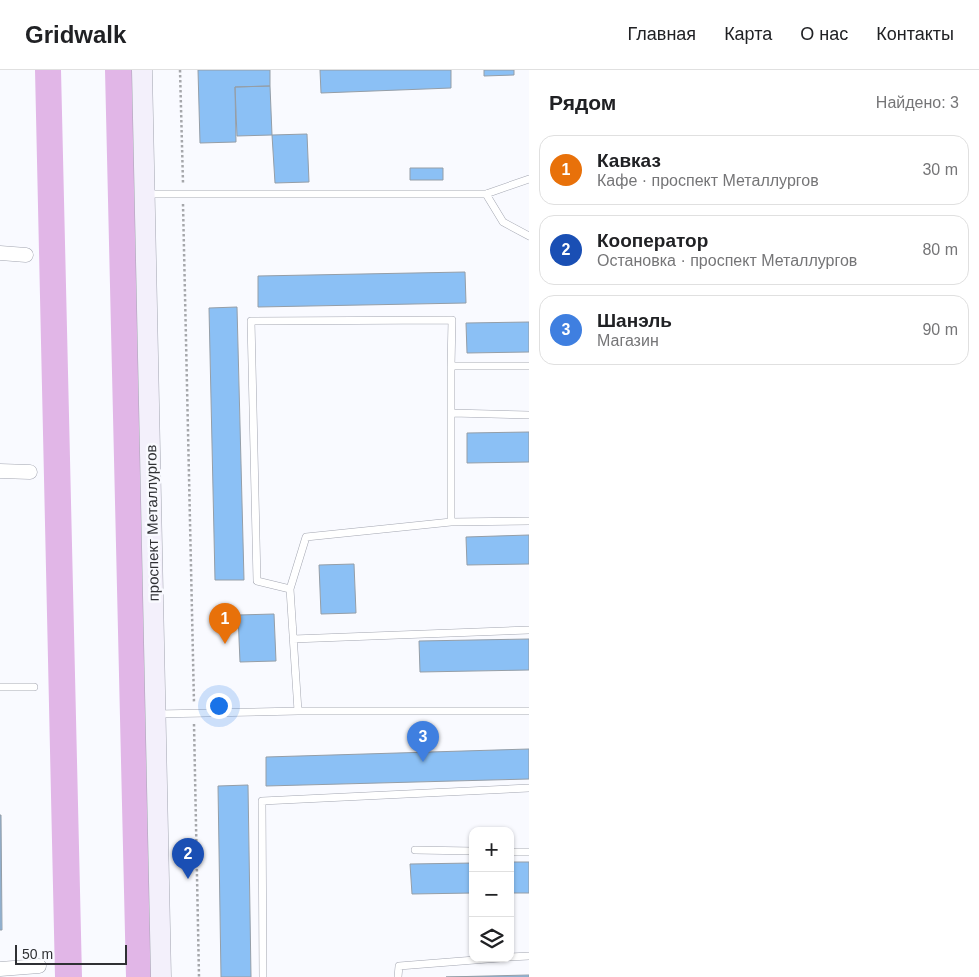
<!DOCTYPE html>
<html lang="ru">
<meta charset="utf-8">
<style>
:root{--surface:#fff;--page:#f2f2f2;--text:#202124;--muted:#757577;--line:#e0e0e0;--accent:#b45309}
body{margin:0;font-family:Arial,sans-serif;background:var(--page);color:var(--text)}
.controls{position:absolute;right:15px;bottom:15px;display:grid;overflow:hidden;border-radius:10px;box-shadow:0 1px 4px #0004}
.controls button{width:45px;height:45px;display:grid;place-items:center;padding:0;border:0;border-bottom:1px solid var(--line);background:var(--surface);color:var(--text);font:25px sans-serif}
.scale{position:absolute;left:15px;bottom:12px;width:112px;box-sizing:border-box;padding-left:5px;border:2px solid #2f3034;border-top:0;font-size:14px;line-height:18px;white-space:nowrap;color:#2f3034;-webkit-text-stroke:4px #f9faff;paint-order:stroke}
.you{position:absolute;left:218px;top:635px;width:18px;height:18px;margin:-12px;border:4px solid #fff;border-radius:50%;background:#1a73e8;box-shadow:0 0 0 8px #1a73e833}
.badge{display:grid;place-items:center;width:32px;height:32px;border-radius:50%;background:var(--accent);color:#fff;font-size:16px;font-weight:700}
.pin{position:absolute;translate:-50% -41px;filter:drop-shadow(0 1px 2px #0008)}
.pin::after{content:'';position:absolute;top:26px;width:18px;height:15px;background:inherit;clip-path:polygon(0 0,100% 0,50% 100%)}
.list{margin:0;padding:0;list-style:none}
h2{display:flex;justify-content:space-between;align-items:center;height:65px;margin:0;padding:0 20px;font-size:21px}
h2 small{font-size:16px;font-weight:400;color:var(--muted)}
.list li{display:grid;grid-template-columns:32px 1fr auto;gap:15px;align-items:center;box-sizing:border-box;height:70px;margin:0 10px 10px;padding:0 10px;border:1px solid var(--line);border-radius:15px}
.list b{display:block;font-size:19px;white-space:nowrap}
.list p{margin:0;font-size:16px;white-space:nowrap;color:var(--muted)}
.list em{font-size:16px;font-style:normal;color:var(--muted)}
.icon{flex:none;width:28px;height:28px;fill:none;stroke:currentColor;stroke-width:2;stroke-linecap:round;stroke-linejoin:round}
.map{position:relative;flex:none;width:529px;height:907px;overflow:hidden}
header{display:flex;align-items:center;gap:30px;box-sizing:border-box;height:70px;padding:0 25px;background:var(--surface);border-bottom:1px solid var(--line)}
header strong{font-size:24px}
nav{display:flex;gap:28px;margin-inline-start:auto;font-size:18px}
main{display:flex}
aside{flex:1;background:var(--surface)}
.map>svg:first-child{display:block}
</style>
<header>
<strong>Gridwalk</strong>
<nav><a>Главная</a><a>Карта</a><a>О нас</a><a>Контакты</a></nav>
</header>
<main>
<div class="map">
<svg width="529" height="907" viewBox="0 0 529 907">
<rect width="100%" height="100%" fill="#f9faff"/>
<path fill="#e1b6e7" d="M35,0H61L82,907H55Z
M105,0H132L153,907H126Z"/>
<path fill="#8bc0f5" stroke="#959ea7" d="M198,0H270V16L235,17L236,72L200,73Z
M320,0H451V18L321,23Z
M484,0H514V5L484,6Z
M270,16L272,65L237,66L235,17Z
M307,64L309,112L275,113L272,65Z
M410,98H443V110H410Z
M465,202L466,233L258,237V206Z
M237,237L244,510H215L209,238Z
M529,252V282L467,283L466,253Z
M529,362V392L467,393V363Z
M529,465V494L467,495L466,467Z
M354,494L356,543L321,544L319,495Z
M274,544L276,591L240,592L238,545Z
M529,569V600L420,602L419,571Z
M529,679V709L266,716V687Z
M248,715L251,907H221L218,716Z
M0,745H1L2,860H0Z
M510,792H529V823H510Z
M473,793V823L412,824L410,794Z
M529,905V907H446Z"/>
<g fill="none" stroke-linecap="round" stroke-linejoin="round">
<g stroke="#a3a6b1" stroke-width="8">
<path id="lane" d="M147,124H486L529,109
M486,124L503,152L529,166
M452,250L451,296V452L306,467L290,519L257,511L251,251Z
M451,296H529
M452,343L529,345
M451,452L529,451
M290,519L298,641
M293,569L529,560
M0,617H34
M157,644L298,641H529
M415,780L473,781
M510,782H529
M510,887L529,886
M263,907L262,731L529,718
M398,907L399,896L500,888"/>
</g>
<g stroke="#a3a6b1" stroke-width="15">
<path id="street" d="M0,183L26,185
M0,401L30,402
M0,899L39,896"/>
</g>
<g stroke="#a3a6b1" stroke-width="21">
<path id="secondary" d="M142,0L161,907"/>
</g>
<path stroke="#a6a7ab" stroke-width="2.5" stroke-dasharray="2.5 2.5" stroke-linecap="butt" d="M180,0L183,113
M183,134L194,633
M194,654L199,907"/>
<use href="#lane" stroke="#fff" stroke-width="7"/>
<use href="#street" stroke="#fff" stroke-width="14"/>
<use href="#secondary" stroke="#f3f0fb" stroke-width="20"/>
</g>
<g text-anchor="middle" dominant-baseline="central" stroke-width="5" stroke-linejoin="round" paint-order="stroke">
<g font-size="15" fill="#2f3034" stroke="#f9faff">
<text transform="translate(152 453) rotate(-91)">проспект Металлургов</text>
</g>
</g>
</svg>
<div class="controls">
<button>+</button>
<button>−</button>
<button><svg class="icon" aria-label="layers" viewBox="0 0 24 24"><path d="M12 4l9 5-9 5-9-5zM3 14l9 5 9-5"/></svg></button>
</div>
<div class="scale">50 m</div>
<div class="you"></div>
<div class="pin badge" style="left:225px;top:574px;background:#e8710a">1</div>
<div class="pin badge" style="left:188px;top:809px;background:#1a4fb4">2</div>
<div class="pin badge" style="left:423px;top:692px;background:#3f7fe0">3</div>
</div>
<aside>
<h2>Рядом<small>Найдено: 3</small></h2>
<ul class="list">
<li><span class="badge" style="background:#e8710a">1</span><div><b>Кавказ</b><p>Кафе · проспект Металлургов</p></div><em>30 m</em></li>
<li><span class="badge" style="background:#1a4fb4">2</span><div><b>Кооператор</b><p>Остановка · проспект Металлургов</p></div><em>80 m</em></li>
<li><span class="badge" style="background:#3f7fe0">3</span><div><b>Шанэль</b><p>Магазин</p></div><em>90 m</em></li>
</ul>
</aside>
</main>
